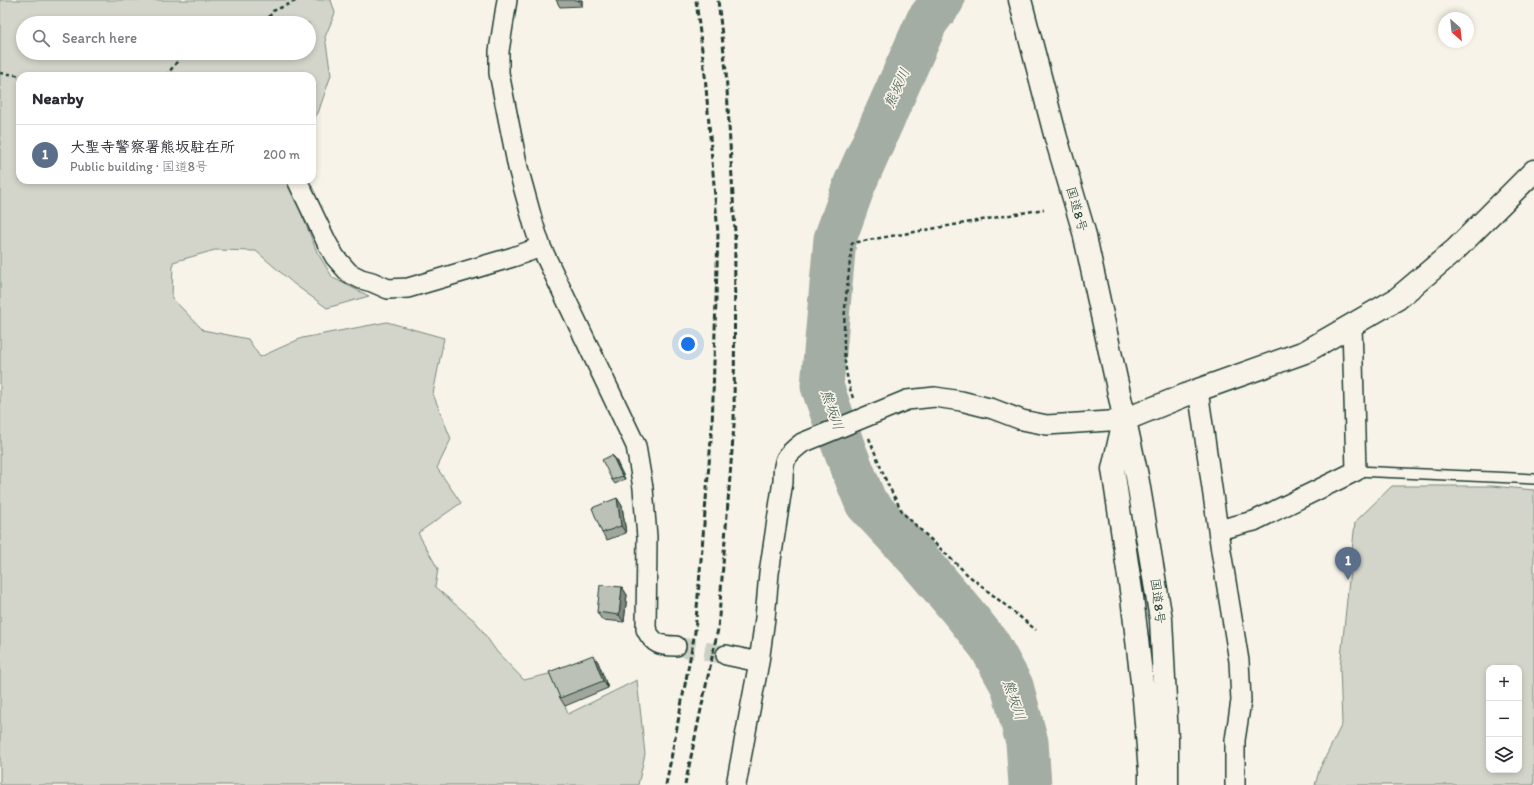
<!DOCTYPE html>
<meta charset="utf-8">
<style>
:root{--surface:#fff;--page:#f2f2f3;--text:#2b2b33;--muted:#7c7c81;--line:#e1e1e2;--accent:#1f6fb2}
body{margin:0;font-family:Itim,"Klee One",sans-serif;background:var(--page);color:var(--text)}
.controls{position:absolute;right:12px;bottom:12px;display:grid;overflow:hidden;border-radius:8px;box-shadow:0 2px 6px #0003}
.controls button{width:36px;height:36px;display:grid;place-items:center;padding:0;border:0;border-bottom:1px solid var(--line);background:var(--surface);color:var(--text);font:20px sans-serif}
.compass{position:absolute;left:1438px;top:12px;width:36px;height:36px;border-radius:50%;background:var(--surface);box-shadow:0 2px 6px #0003;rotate:153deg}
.you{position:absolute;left:688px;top:344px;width:14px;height:14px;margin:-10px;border:3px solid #fff;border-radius:50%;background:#1a73e8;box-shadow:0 0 0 6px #1a73e833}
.badge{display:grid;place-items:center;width:26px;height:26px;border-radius:50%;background:var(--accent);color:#fff;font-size:13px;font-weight:700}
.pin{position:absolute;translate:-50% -33px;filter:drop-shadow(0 1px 2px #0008)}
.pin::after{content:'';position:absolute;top:21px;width:14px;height:12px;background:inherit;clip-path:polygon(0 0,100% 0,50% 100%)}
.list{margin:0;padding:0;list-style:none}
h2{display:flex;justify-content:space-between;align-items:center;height:52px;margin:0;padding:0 16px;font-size:17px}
h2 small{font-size:13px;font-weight:400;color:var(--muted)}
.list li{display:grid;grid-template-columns:26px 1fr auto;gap:12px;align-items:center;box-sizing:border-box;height:60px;padding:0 16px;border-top:1px solid var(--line)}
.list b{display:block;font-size:15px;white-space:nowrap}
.list p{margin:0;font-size:13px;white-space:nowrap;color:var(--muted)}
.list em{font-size:13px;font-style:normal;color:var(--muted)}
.icon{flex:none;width:22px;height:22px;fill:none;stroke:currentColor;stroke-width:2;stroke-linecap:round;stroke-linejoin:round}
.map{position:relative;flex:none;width:1534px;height:785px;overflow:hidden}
.search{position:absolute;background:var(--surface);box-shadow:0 2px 6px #0003;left:16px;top:16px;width:300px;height:44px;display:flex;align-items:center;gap:10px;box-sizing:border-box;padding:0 14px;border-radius:22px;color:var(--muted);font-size:15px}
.panel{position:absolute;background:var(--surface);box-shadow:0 2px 6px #0003;left:16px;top:72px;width:300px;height:112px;border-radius:12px}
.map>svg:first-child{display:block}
</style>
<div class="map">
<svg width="1534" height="785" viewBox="0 0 1534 785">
<rect width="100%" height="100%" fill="#f7f3e8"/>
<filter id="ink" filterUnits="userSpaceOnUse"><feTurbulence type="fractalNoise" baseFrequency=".025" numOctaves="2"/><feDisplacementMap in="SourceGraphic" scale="8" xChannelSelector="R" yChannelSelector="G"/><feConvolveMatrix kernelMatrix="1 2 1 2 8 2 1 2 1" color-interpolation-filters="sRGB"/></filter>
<g filter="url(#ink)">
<path fill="#d3d5ca" stroke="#79897f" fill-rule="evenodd" d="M0,0H331L335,13L325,37L331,75L318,113L312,121V76H20V180H301L297,202L317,252L333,278L369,296L327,308L294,284L256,251L215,250L173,262L172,298L203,330L248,339L260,357L302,338L387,322L444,338L433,394L451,439L437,468L461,503L418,533L438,569L435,587L476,622L497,652L524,680L553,673L568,714L637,680L645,754L638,785H0ZM23,23H309V53H23Z
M1392,486H1492L1534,490V785H1315L1320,768L1342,724L1340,667L1355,522ZM1489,668H1519V770H1489Z"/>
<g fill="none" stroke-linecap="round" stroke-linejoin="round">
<path stroke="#a4ada3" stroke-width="43" d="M943,0L927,21L855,183L835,239L822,386L845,451L866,503L920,561L964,613L990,646L1012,686L1027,742L1030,785"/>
<path stroke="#cccfc4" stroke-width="19" stroke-dasharray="19 10" stroke-linecap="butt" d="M676,646L726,655"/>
<g stroke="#1f3d34" stroke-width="12">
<path id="lane" d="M1356,471L1534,479"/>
</g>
<g stroke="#1f3d34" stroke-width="22">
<path id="street" d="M507,0L499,51V73L518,168L534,226L541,247L636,446L643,488L647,537L646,629C653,644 660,646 676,646
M297,180L327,243L335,257L349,273L361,279L372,282L388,289L408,288L513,257L541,247
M1198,390L1221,551L1239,661L1241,701L1235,740V785
M1218,530L1254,521L1356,471L1352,325
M726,655L759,662
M736,785L759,662L765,618L769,573L783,481C783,459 785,456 802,443L907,400L935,397L961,401L993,409L1022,420L1047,425L1124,420"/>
</g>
<g stroke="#1f3d34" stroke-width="25">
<path id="secondary" d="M1124,420L1198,390L1305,352L1397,299L1455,250L1534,171"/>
</g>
<g stroke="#1f3d34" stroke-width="25">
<path id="highway" d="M1020,0L1056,138L1084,232L1137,476L1161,619L1167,739V785
M1123,425L1113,469L1132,597L1144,699L1150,772V785"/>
</g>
<path stroke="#1f3d34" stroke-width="2.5" stroke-dasharray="4 3" stroke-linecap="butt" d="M265,23L273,11L298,0
M233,53H237
M0,73L25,76
M166,76L183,54L188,53
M853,398C836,351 847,293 852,243L1044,209
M869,438L887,483L903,513L968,575L1036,630"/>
<use href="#lane" stroke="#f7f3e8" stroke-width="9"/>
<use href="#street" stroke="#f7f3e8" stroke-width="19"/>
<use href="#secondary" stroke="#f7f3e8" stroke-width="22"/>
<use href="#highway" stroke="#f7f3e8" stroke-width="22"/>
<path stroke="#1f3d34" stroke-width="3" stroke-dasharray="6 3" stroke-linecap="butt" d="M666,785L695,632L712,428L718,234L705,75L696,0
M685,785L718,629L734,425L735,233L726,71L718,0"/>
</g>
<path fill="#a1a69d" stroke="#1f3d34" d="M556,0H582V6L560,7Z
M612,455L615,458L625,479L615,484L612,480Z
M617,498L622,506L626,533L607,540L602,533Z
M622,587L627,595L624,622L602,620L597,612Z
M593,655L598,662L608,688L565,706L560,698Z"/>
<path fill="#83877f" stroke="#1f3d34" d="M578,0H582V6Z
M612,455L615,458L625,479L622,476Z
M617,498L622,506L626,533L621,526Z
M622,587L627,595L624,622L619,615Z
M593,655L598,662L608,688L603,681Z"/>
<path fill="#bbc1b6" stroke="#1f3d34" d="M612,455L622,476L612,480L602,460Z
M617,498L621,526L602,533L592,508Z
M600,585L622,587L619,615L597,612Z
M593,655L603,681L560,698L549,672Z"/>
</g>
<g text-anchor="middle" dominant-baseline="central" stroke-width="3.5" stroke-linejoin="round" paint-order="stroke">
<g font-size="13" fill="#1f3d34" stroke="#f7f3e8">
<text transform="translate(1077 209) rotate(74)">国道8号</text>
<text transform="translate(1158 601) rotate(83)">国道8号</text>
</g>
<g font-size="14" font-style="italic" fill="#405950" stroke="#f7f3e8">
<text transform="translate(897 88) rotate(-66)">熊坂川</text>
<text transform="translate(832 410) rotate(71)">熊坂川</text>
<text transform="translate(1014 700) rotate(71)">熊坂川</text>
</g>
</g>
</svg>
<div class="controls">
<button>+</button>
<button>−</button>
<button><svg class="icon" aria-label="layers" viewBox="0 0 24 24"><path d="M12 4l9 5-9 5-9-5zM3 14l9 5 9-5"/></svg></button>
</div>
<svg class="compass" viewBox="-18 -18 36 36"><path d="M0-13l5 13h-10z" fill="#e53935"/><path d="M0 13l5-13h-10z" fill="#7c7c81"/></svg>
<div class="you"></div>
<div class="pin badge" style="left:1348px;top:580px;background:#5c6f8a">1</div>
<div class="search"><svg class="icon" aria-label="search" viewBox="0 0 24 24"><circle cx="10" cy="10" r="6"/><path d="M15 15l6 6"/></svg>Search here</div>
<section class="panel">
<h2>Nearby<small></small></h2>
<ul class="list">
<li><span class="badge" style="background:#5c6f8a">1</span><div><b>大聖寺警察署熊坂駐在所</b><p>Public building · 国道8号</p></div><em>200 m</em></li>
</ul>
</section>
</div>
